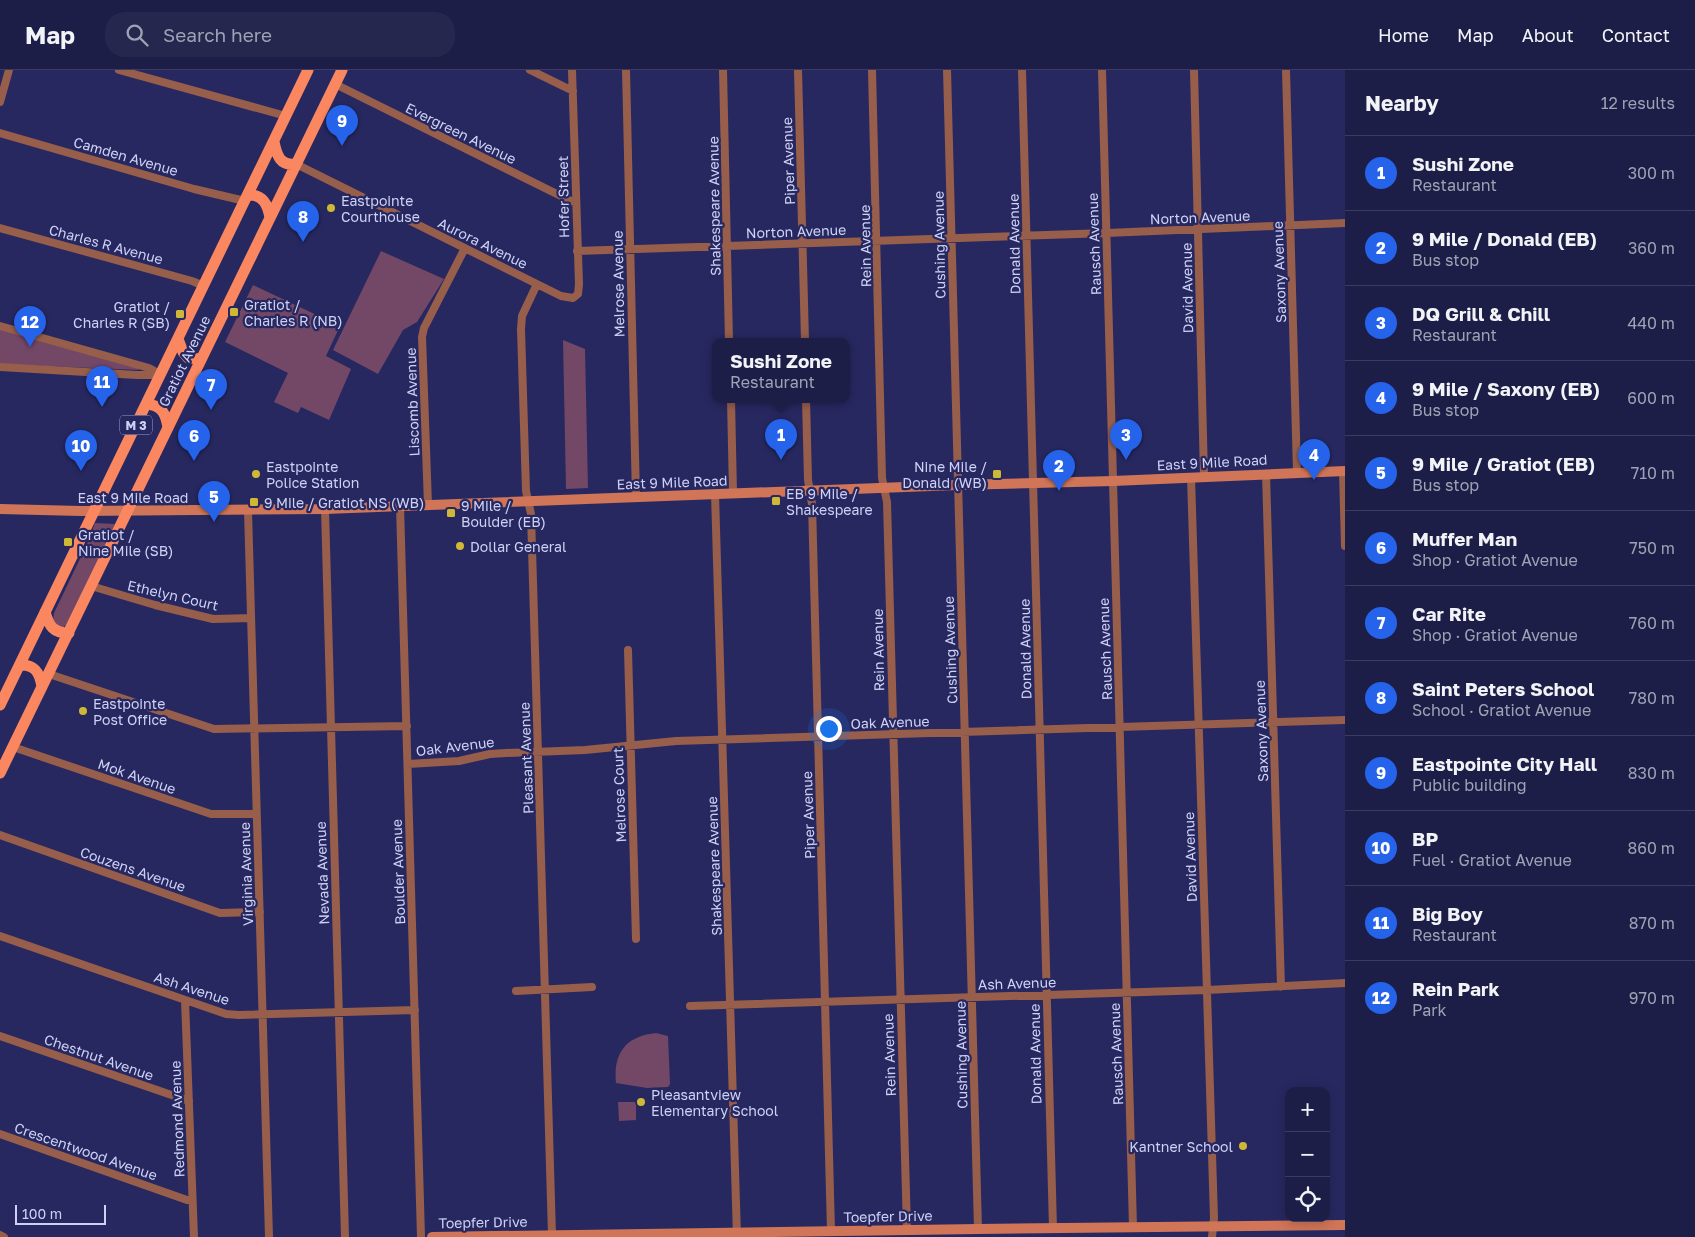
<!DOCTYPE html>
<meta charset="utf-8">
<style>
:root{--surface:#1d1e48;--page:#25274f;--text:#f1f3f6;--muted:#a0a2b4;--line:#3b3c60;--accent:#2563eb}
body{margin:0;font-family:"Golos Text",sans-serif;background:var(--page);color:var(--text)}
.controls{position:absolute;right:15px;bottom:15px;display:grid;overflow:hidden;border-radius:10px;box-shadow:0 2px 12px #0003}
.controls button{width:45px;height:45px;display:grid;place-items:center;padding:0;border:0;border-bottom:1px solid var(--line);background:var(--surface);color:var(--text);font:25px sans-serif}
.scale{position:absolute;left:15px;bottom:12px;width:91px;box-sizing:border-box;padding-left:5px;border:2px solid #cdd2f5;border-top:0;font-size:14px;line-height:18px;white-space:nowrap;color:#cdd2f5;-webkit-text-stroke:4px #272860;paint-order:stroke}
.you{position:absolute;left:828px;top:658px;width:18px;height:18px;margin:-12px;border:4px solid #fff;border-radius:50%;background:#1a73e8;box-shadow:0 0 0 8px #1a73e833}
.badge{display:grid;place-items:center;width:32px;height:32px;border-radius:50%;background:var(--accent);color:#fff;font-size:16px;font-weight:700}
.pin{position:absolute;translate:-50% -41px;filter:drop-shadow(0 1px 2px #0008)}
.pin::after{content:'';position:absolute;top:26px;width:18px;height:15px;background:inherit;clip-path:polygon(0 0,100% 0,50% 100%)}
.popup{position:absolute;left:712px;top:268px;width:138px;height:65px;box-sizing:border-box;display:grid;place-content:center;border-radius:10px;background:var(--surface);filter:drop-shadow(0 1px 4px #0005);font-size:16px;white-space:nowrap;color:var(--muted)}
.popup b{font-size:19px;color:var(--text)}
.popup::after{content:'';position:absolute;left:50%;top:100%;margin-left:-10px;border:10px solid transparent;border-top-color:var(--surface)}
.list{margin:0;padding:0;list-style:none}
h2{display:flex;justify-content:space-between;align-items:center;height:65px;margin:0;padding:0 20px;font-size:21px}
h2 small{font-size:16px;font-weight:400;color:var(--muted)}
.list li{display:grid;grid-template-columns:32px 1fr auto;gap:15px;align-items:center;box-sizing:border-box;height:75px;padding:0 20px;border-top:1px solid var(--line)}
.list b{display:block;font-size:19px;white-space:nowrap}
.list p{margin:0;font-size:16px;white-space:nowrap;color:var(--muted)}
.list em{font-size:16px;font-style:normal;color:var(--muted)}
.icon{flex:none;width:28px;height:28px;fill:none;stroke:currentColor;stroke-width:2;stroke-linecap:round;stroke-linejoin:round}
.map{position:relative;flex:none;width:1345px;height:1167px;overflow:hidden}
header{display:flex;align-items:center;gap:30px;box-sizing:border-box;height:70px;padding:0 25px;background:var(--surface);border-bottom:1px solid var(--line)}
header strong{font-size:24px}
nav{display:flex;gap:28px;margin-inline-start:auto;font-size:18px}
.search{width:350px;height:45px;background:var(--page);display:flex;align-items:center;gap:12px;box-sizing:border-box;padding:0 18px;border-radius:20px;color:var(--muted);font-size:19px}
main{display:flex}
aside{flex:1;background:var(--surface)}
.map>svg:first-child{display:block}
</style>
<header>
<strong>Map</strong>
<div class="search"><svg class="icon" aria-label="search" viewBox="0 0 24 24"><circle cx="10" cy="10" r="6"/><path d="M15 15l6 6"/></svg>Search here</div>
<nav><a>Home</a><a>Map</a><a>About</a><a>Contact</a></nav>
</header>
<main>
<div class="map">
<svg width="1345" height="1167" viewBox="0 0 1345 1167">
<rect width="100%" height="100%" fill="#272860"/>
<path fill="#734766" d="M381,181L444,209L417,252L403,260L378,304L333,280Z
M253,215L340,256L326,286L351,299L329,350L301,337L298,343L274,332L288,303L225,272Z
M0,260L137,298L139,300L0,294Z
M563,270L585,279L588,418L566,419Z
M95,453L115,454L66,555L62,558L59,557L53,551L54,543L88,472Z
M656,963L668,966L670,1014L668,1017L647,1018L616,1013C613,983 626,966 656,963Z
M618,1032H636V1050L619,1051Z"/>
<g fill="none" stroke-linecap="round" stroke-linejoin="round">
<path stroke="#975e4c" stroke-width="8" d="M119,0L286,46
M530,0L573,21
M626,0L636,427
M723,0L729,271
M798,0L805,271
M872,0L882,408L887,432L907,1160
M947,0L978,1159
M1022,0L1053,1158
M1102,0L1133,1157
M1194,0L1204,406
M1286,0L1297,402
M335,14L571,131L576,132
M0,32L9,0
M0,63L194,119L245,131
M296,94L561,226L573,228L578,224L579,214L572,0
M0,158L192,211L204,216
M577,181L1107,163L1345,153
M537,214L522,246L521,259L526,421L531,444L552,1165
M0,256L149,298L161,305
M0,297L137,305H161
M731,329L733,423
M806,329L808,410L812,434L831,1161
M1343,401L1345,476
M1266,404L1281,917
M1191,407L1214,1148L1212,1167
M715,424L737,1167
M428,435L422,267L424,258L465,178
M400,436L421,1167
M325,439L345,1167
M248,441L269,1167
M91,516L155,535L213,549L251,548
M628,580L636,869
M49,604L214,659L407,656
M13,677L211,744H256
M408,694L459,691L490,684L506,683L585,680L676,671L1345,650
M0,765L220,843L260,842
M0,866L226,944L239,945L415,940
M516,921L592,917
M185,930L194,1167
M690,936L1207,920L1345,913
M0,966L189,1031
M0,1064L187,1130H192
M0,1165L4,1167"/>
<path stroke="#d07558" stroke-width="10" d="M0,439L81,441L325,439L957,415L1113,411L1345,401
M432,1167L978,1159L1345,1155"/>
<path stroke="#fb8761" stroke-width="11" d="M274,72C277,86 280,96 296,94
M248,125C263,124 268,135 270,148
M178,269L183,282L188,288L201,289
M146,334C162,335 166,344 168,358
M45,542C49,556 53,563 69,563
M20,595C35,594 40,603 42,617
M0,635L308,0
M0,703L342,0"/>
</g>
<g fill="#d0b837" stroke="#272860" stroke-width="2">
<circle cx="331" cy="138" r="5"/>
<rect x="229" y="237" width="10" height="10" rx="2.5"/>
<rect x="175" y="239" width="10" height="10" rx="2.5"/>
<circle cx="256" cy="404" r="5"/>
<rect x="992" y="399" width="10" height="10" rx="2.5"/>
<rect x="771" y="426" width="10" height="10" rx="2.5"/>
<rect x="249" y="427" width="10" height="10" rx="2.5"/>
<rect x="446" y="438" width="10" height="10" rx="2.5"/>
<rect x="63" y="467" width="10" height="10" rx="2.5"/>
<circle cx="460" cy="476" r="5"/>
<circle cx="83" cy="641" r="5"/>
<circle cx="641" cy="1032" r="5"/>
<circle cx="1243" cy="1076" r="5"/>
</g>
<g text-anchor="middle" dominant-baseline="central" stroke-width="4.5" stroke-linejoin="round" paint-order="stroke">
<rect fill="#272860" stroke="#9b9fc8" stroke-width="1" x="120" y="345.5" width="32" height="19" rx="4"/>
<g font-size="12" font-weight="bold" fill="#cdd2f5">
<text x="136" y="355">M 3</text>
</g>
<g font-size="14" fill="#cdd2f5" stroke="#272860">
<text transform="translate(461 63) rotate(26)">Evergreen Avenue</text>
<text transform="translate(126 86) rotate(16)">Camden Avenue</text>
<text transform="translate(788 91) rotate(-92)">Piper Avenue</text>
<text transform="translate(563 127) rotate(-91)">Hofer Street</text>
<text transform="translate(714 136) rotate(-91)">Shakespeare Avenue</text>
<text transform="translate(1200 147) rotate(-2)">Norton Avenue</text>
<text transform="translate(796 161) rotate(-2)">Norton Avenue</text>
<text transform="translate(483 173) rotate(26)">Aurora Avenue</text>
<text transform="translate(106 174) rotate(15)">Charles R Avenue</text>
<text transform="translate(1014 174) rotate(-91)">Donald Avenue</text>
<text transform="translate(1094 174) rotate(-92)">Rausch Avenue</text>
<text transform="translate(939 175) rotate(-91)">Cushing Avenue</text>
<text transform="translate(865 176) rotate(-91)">Rein Avenue</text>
<text transform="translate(1279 202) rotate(-92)">Saxony Avenue</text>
<text transform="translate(618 214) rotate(-91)">Melrose Avenue</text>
<text transform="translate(1187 218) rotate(-91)">David Avenue</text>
<text transform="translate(184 291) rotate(-64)">Gratiot Avenue</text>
<text transform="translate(412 332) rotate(-92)">Liscomb Avenue</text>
<text transform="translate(1212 392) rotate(-3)">East 9 Mile Road</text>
<text transform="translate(672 412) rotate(-2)">East 9 Mile Road</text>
<text x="133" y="427">East 9 Mile Road</text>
<text transform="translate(173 525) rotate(13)">Ethelyn Court</text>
<text transform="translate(1025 579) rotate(-91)">Donald Avenue</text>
<text transform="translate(1105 579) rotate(-92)">Rausch Avenue</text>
<text transform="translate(878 580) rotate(-91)">Rein Avenue</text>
<text transform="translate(950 580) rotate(-92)">Cushing Avenue</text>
<text transform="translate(890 652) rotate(-2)">Oak Avenue</text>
<text transform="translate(1261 661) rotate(-92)">Saxony Avenue</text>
<text transform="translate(455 676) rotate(-7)">Oak Avenue</text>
<text transform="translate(526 688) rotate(-92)">Pleasant Avenue</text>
<text transform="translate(137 706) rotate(19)">Mok Avenue</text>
<text transform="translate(619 725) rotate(-92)">Melrose Court</text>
<text transform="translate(808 745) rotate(-92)">Piper Avenue</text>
<text transform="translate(1190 787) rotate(-92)">David Avenue</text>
<text transform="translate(714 796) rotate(-92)">Shakespeare Avenue</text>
<text transform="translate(133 799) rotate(19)">Couzens Avenue</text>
<text transform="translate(398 802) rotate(-92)">Boulder Avenue</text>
<text transform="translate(322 803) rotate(-92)">Nevada Avenue</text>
<text transform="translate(246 804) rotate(-92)">Virginia Avenue</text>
<text transform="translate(1017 913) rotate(-2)">Ash Avenue</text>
<text transform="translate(192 918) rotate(18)">Ash Avenue</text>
<text transform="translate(1035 984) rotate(-91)">Donald Avenue</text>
<text transform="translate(1116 984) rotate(-92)">Rausch Avenue</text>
<text transform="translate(889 985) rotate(-92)">Rein Avenue</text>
<text transform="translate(961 985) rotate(-91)">Cushing Avenue</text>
<text transform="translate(99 987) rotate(19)">Chestnut Avenue</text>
<text transform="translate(177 1049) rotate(-92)">Redmond Avenue</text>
<text transform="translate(86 1081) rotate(19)">Crescentwood Avenue</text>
<text transform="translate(888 1146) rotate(-1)">Toepfer Drive</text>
<text transform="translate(483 1152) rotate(-1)">Toepfer Drive</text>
</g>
<g font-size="14" fill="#cdd2f5" stroke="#272860" text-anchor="start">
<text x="341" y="130">Eastpointe<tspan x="341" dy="16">Courthouse</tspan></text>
<text x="244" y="234">Gratiot /<tspan x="244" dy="16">Charles R (NB)</tspan></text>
<text x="170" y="236" text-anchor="end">Gratiot /<tspan x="170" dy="16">Charles R (SB)</tspan></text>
<text x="266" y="396">Eastpointe<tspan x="266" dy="16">Police Station</tspan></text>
<text x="987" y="396" text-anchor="end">Nine Mile /<tspan x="987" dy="16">Donald (WB)</tspan></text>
<text x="786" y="423">EB 9 Mile /<tspan x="786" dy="16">Shakespeare</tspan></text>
<text x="264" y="432">9 Mile / Gratiot NS (WB)</text>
<text x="461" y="435">9 Mile /<tspan x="461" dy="16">Boulder (EB)</tspan></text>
<text x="78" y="464">Gratiot /<tspan x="78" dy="16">Nine Mile (SB)</tspan></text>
<text x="470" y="476">Dollar General</text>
<text x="93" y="633">Eastpointe<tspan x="93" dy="16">Post Office</tspan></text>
<text x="651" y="1024">Pleasantview<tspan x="651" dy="16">Elementary School</tspan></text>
<text x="1233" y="1076" text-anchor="end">Kantner School</text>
</g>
</g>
</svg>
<div class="controls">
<button>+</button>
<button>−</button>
<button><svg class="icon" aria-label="locate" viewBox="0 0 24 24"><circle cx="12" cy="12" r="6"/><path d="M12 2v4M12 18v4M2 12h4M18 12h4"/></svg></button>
</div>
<div class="scale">100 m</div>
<div class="you"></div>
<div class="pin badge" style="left:781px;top:390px">1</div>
<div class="popup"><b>Sushi Zone</b>Restaurant</div>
<div class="pin badge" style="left:1059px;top:421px">2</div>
<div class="pin badge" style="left:1126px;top:390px">3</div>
<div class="pin badge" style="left:1314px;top:410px">4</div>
<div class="pin badge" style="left:214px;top:452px">5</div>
<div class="pin badge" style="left:194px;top:391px">6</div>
<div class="pin badge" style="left:211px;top:340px">7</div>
<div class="pin badge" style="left:303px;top:172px">8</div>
<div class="pin badge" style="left:342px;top:76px">9</div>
<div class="pin badge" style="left:81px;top:401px">10</div>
<div class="pin badge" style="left:102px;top:337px">11</div>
<div class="pin badge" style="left:30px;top:277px">12</div>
</div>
<aside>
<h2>Nearby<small>12 results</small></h2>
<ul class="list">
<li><span class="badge">1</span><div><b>Sushi Zone</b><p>Restaurant</p></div><em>300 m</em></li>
<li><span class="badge">2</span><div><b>9 Mile / Donald (EB)</b><p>Bus stop</p></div><em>360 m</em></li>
<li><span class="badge">3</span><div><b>DQ Grill &amp; Chill</b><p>Restaurant</p></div><em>440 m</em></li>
<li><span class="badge">4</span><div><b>9 Mile / Saxony (EB)</b><p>Bus stop</p></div><em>600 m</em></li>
<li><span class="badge">5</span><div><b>9 Mile / Gratiot (EB)</b><p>Bus stop</p></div><em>710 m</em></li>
<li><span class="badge">6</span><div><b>Muffer Man</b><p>Shop · Gratiot Avenue</p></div><em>750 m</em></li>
<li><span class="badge">7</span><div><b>Car Rite</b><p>Shop · Gratiot Avenue</p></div><em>760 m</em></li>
<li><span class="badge">8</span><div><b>Saint Peters School</b><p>School · Gratiot Avenue</p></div><em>780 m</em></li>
<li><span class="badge">9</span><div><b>Eastpointe City Hall</b><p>Public building</p></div><em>830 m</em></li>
<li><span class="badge">10</span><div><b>BP</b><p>Fuel · Gratiot Avenue</p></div><em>860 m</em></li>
<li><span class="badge">11</span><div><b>Big Boy</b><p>Restaurant</p></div><em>870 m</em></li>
<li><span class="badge">12</span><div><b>Rein Park</b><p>Park</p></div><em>970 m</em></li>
</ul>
</aside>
</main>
